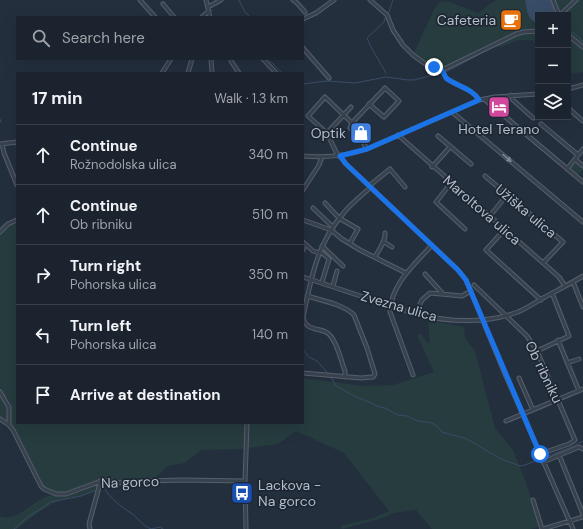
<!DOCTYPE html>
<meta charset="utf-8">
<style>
:root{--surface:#1b232e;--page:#282f3a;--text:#f1f3f6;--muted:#a0a4aa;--line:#39404a}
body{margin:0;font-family:"DM Sans",sans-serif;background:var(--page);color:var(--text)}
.controls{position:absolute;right:12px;top:12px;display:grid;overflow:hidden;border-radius:0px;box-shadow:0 4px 16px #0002}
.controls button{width:36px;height:36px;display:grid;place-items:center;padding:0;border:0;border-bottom:1px solid var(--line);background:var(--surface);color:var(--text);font:20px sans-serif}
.stop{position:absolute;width:12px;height:12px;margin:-9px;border:3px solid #1a73e8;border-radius:50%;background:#fff}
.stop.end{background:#1a73e8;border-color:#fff;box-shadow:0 1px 4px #0008}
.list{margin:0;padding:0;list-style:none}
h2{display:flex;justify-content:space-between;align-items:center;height:52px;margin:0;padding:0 16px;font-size:17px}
h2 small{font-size:13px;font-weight:400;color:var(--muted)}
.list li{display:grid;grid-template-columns:26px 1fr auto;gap:12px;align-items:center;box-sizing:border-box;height:60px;padding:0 16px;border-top:1px solid var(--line)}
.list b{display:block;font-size:15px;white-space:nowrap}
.list p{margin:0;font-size:13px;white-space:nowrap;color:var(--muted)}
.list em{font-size:13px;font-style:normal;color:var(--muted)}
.icon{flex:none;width:22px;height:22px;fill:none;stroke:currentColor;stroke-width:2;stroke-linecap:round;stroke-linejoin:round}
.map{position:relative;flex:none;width:583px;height:529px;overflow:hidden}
.search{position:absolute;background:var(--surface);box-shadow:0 4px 16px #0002;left:16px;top:16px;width:288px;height:44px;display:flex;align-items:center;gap:10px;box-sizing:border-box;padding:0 14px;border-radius:0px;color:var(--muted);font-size:15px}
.panel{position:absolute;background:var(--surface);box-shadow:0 4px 16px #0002;left:16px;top:72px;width:288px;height:352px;border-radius:0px}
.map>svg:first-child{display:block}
</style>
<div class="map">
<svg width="583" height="529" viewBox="0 0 583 529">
<rect width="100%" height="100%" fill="#242f3e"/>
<path fill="#263c3f" d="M496,0H525C527,9 527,20 538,23V49L533,40H518L501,47L489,45L442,70L428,66L413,55L434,9L440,2L447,1L478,13Z
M551,0H583V72L568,74V15H557Z
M575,162L583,168V170L577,176L569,170Z
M6,221H10L14,225L17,223V423H242V426L246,423H303V378L364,386L393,385L434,372L417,336L421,333L425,340L430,344L428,320L464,327L465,338L475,351L495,428L513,450L525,480L540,527L530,529H432L416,510L394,513L380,519L342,529L340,526L373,518L389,511L344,453L296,431L278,444L242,449L201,450L185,463L168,466L150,483L129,485L104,482C90,498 78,494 59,501C44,507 30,518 17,529H0V516C16,524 34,499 49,496C54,495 60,496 64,496V494C56,493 48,491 42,485L10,423L11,405L7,397V422H6L0,417V226Z"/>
<path fill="#394c67" d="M525,0H551L557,15H538V23C527,20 527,10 525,0Z"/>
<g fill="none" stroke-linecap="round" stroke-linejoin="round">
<path stroke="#394c67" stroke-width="1" d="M239,0L245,12L250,17
M387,13L389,12L393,0
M385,18L384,22L367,38L371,47L386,73
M570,32L574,33L583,42
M268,59L282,73
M303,84L327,81L355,83L386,77L408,80H414L446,72L489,49
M0,119L1,122
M15,143L17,148
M303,350L309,357L317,361L327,372
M331,377L336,386L356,397L367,401L377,406L385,408L398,415L407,416L418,421L432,423L438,427L442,432L467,439L501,459L520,466L525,465L540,459
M543,458L569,448L583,441
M100,489L104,488C111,499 120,506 131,513C138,518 143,526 151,529
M14,529L29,516L44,507L50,502L81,496L97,490
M151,529L160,527L163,529"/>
<g stroke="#565f6c" stroke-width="5">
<path id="minor" d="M140,0L155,17
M206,0L210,17
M293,0L297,3L305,12
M370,0L387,15L393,30L403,45L413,55L428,66L442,70
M553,0L559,15
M163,4L174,17
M208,7L221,0
M560,15L576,0
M202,17L209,11
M303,19L316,13L334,0
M568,35L583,47
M303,48L329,78
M211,59L212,73
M231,59V61L239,73
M263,59L276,73
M162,73L171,59
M188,73L192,59
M568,89L583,85
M511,95L513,100L533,118
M484,99L583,182
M479,100C472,88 456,86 446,78L442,70L516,34L523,32L538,31
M568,108L583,121
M452,112L583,222
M541,124L578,155
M327,133L351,107
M398,135L559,277L565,286
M438,136L471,164
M0,144L17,142
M2,144L4,153L17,185
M367,149L361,139L350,128L352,123L385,88L399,101L384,117L369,104
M303,156C325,158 346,156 367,149L479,100L495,97L538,94
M338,156L327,133L308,116L325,97L352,123
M340,156L346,164L458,270L466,280L505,374L573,529
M575,159L583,166
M432,167L450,147
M567,169L583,149
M485,176L563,242L543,263
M451,183L436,202L465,229
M369,186L390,169L405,187
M303,190L319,165L322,157
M325,203L339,218L358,229L350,243
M313,208L333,227
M489,217L507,195
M303,220L331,230L342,239L360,250L406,273
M504,230L486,250L541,300
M0,232L8,224L17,220
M303,242L313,251L319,253
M384,242L392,247
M322,246L343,266
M303,250L305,244
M320,251L329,259L322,282
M375,257C379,249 386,241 385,233
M425,274L443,294
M303,277L415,314C448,322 485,324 518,312C527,308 535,303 543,298C556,291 570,284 583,276
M573,282L583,307
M474,285L527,336L537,351L575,440L569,444L540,454
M333,286L337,271
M415,314L422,300L430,293L462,296L471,291
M303,318C310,282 317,244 342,215C350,204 361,196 371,187
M303,318C306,330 317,328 326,332C336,337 341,361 345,371V377
M558,340L579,391
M537,351L569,336L552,293
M567,363L579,359
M303,373L361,378L373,377L375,374L367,348L354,315C345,305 321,300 307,296
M413,375L390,312C391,284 414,265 432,245
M519,378L533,410
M0,392L9,407V425L13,430L41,486L44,489L56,494H66L104,480L127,484L147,481L183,480L245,481
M0,419L9,425
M506,421L583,389
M559,455L583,514
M543,462L579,447L583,449
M533,500L542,529
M90,529L89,524L99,487L100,481
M246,529L245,481L247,423
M543,529L583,517"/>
</g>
<use href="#minor" stroke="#38414e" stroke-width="3"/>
</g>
<defs><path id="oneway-solid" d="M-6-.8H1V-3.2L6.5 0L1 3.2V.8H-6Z"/></defs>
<use fill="#7c8592" href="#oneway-solid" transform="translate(507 158) rotate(40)"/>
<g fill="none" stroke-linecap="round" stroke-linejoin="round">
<path stroke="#1a73e8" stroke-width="5" d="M434,67L442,70L446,78C456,86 472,88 479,100L367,149L340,156L346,164L458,270L466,280L540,454"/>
</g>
<defs>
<g id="cafe-square" transform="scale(1.15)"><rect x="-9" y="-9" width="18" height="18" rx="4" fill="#e8710a" stroke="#1d2633"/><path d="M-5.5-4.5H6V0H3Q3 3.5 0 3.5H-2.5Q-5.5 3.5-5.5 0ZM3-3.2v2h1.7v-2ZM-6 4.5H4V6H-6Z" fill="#fff"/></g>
<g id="hotel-square" transform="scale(1.15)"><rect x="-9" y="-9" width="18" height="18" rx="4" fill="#d1479c" stroke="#1d2633"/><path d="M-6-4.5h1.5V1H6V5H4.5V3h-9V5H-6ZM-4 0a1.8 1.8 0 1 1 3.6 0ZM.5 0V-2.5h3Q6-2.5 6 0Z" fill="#fff"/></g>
<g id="shop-square" transform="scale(1.15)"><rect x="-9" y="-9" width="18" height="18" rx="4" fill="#3f7fe0" stroke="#1d2633"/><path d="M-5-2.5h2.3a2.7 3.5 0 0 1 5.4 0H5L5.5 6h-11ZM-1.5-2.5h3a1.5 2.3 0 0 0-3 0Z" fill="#fff"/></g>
<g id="bus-square" transform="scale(1.15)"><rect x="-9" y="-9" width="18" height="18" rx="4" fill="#1a4fb4" stroke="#1d2633"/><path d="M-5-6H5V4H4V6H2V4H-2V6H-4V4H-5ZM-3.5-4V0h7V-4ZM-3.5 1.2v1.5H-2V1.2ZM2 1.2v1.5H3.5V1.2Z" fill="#fff"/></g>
</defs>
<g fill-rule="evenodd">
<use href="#cafe-square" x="511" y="20"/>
<use href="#hotel-square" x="499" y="107"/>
<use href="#shop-square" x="361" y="133"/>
<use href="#bus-square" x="242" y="493"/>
</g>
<g text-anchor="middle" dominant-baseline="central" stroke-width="3.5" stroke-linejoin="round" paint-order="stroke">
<g font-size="14" fill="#b4bcc9" stroke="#1d2633" text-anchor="end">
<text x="496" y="20">Cafeteria</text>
<text x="499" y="129" text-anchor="middle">Hotel Terano</text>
<text x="346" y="133">Optik</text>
<text x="258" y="485" text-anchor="start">Lackova -<tspan x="258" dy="16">Na gorco</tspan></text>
</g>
<g font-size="14" fill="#b4bcc9" stroke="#1d2633">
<text transform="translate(482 210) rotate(41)">Maroltova ulica</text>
<text transform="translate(526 211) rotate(40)">Užiška ulica</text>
<text transform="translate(399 306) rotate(16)">Zvezna ulica</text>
<text transform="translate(544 372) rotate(64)">Ob ribniku</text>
<text transform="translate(130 482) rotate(-2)">Na gorco</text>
</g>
</g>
</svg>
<div class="controls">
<button>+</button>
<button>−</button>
<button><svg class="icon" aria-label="layers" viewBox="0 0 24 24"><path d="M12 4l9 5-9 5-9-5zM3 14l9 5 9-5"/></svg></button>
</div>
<div class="stop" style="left:540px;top:454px"></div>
<div class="stop end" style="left:434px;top:67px"></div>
<div class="search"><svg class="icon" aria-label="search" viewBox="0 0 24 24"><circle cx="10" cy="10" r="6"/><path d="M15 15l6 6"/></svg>Search here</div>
<section class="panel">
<h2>17 min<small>Walk · 1.3 km</small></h2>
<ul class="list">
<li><svg class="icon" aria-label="ahead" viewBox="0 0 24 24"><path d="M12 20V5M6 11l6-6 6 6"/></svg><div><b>Continue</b><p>Rožnodolska ulica</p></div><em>340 m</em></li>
<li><svg class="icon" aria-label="ahead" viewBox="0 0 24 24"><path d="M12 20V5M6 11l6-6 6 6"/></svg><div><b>Continue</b><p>Ob ribniku</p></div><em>510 m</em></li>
<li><svg class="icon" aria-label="right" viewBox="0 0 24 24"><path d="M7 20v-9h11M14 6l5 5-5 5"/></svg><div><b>Turn right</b><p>Pohorska ulica</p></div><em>350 m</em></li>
<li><svg class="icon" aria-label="left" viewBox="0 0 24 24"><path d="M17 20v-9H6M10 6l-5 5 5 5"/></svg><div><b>Turn left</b><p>Pohorska ulica</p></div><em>140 m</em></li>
<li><svg class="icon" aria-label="arrive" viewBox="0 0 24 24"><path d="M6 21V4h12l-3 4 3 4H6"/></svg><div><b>Arrive at destination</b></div></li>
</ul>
</section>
</div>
